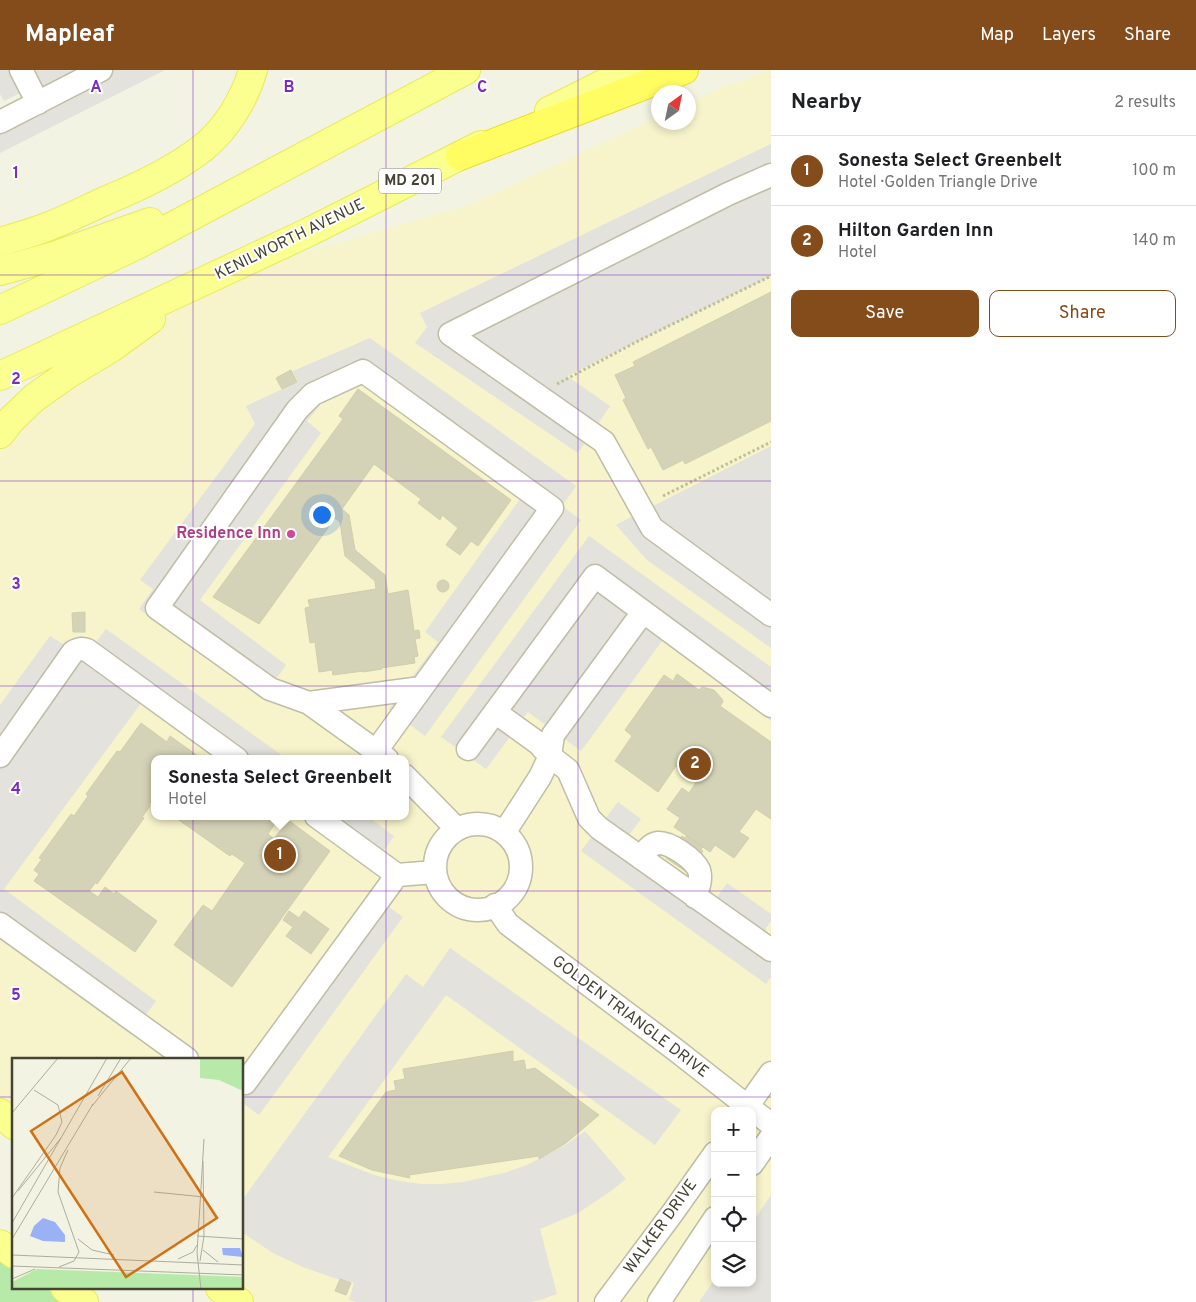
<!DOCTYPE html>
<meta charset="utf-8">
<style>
:root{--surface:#fff;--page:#f2f2f2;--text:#202124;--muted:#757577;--line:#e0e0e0;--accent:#844c1a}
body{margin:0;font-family:Overpass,sans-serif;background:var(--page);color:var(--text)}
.controls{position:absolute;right:15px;bottom:15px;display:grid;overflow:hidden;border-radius:10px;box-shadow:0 2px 8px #0003}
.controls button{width:45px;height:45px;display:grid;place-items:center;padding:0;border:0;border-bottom:1px solid var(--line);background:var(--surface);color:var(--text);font:25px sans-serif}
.compass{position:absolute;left:651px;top:15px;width:45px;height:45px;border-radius:50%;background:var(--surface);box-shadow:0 2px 8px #0003;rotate:33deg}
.you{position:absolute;left:321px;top:444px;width:18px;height:18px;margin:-12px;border:4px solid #fff;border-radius:50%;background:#1a73e8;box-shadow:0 0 0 8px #1a73e833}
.badge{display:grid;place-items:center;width:32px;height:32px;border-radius:50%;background:var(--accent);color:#fff;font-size:16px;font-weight:700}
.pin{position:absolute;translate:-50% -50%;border:2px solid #fff;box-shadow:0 1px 5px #0006}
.popup{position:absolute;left:151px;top:685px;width:258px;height:65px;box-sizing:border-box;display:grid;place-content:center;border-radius:10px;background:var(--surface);filter:drop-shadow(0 1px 4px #0005);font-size:16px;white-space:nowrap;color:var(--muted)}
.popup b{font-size:19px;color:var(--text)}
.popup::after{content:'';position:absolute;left:50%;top:100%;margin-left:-10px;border:10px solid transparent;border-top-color:var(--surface)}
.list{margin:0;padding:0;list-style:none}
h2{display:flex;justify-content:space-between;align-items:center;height:65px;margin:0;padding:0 20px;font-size:21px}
h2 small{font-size:16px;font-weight:400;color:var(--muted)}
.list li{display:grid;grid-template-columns:32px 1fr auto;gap:15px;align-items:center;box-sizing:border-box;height:70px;padding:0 20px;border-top:1px solid var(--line)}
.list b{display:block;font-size:19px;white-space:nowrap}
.list p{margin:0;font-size:16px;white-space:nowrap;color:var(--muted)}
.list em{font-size:16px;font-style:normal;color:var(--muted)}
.actions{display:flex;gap:10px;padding:15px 20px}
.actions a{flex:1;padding:11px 0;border:1px solid var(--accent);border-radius:10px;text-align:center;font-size:18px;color:var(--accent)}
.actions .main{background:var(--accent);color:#fff}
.icon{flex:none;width:28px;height:28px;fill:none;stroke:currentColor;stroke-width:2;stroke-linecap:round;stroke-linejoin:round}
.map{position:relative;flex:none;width:771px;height:1232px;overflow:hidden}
header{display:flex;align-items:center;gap:30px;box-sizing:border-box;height:70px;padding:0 25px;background:var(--accent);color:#fff}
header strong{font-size:24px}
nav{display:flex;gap:28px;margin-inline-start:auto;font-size:18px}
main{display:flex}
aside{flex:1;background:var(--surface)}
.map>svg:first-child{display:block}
</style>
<header>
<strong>Mapleaf</strong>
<nav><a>Map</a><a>Layers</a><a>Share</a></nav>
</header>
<main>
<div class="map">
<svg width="771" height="1232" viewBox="0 0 771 1232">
<rect width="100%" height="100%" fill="#f2f3e3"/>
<path fill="#f7f3cb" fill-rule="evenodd" d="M771,0V1232H239L242,1218V989H14V1041L0,1025V364L202,212L469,135L658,47V52H688L689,33L723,17ZM155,689H405V746H155ZM715,1041H752V1213H715Z"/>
<path fill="#b7eaa8" d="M0,1187L14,1196V1218H46L66,1232H0Z"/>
<path fill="#e3e2dc" d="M0,0H165L0,83V52L38,33L30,18L4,31L0,24Z
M771,74V206L567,306L610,336L578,383L415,273L427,257L420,243Z
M370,268L576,416L562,436L581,450L425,666L389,639L438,572L425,562L520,429L363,315L321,334L307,351L321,363L200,530L286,595L262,629L139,539L153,519L140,510L255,354L246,336L298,312L293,301Z
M771,376V578L647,490L616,455Z
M589,466L771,597V651L662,571L581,681L528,642L486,699L441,667Z
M106,559L287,689H220L142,632L4,819L156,931L131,965L0,868V635L50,566L65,575L81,566L97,571Z
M618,732L641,749L617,781L705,844L727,813L771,844V851L766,858V861L771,866V907L766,914L581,781Z
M299,746H367L394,766L371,799Z
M379,830L403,847L259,1045L243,1033L242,1016Z
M450,878L681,1040L655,1075L446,925L328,1087L374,1105L394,1110L421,1114H443L463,1112L504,1103L527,1095L567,1074L585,1061L626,1109L611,1121L578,1143L540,1159L557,1224L540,1230L530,1232H356L349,1230L354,1213L334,1208L303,1197L273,1183L243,1163V1129L406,904L423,917Z
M771,1125V1232H699L715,1209V1213H752V1153Z"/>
<path fill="#d5d3b7" stroke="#d0ceaa" d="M771,222V351L685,394L683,390L663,400L651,377L648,379L623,330L626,328L615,305L635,296L633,292Z
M291,300L297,312L282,319L276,308Z
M358,319L511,430L478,476L471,471L460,485L446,475L458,458L442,445L440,450L418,433L421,429L374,394L342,439L349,445L355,480L385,505L388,524L408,520L414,561L419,560L420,568L415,569L418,586L414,587L415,593L381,598L382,599L363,602V601L333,605L332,600L319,602L315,572L310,573L305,538L310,537L308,530L376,519L375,511L345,486L340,452L335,448L259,554L213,527L343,349L339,346Z
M437 516a6 6 0 1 1 12 0a6 6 0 1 1-12 0Z
M85,542V562H73L72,543Z
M677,604L699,620L702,617L714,620L722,629L723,632L720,636L771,672V749L756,739L739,762L749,768L734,788L715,775L710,782L674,757L680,748L667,739L682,718L689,723L697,711L676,696L658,722L615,691L632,666L625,660L664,605L673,611Z
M141,653L167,672L170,666L202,689H155V721L153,725L155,726L149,735L150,736L142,747L144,748L97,814L96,812L89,821L98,827L105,817L114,824L116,821L157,851L135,882L34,811L39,804L34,800L42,789L39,788L71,744L74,746L88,726L86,724L117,681L120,682Z
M177,746H280L268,764L274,769L288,750L330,781L232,917L174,875L203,835L212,841L245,793L232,784L230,786L176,748Z
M682,766L685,768L687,766L703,777L701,779L703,781L688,803L666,788Z
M289,841L299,848L304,841L329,859L311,884L286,866L293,857L283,850Z
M513,981V992L524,990L526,1000L535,998L599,1045L566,1073L539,1089V1086L409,1105L410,1108L372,1100L339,1086L386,1022L396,1020L394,1011L405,1009L403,999Z
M340,1209L351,1213L346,1225L335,1221Z"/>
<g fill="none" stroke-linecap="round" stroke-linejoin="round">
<g stroke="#bfbda5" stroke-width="25">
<path id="minor" d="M21,0L38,33
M0,52L101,0
M771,105L728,124L450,264L604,372L652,458L771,545
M309,633L421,618
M495,642L538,673L550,686L568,700L589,748L599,758L771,880
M468,679L595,506L771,636
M376,681L552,438L363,301L313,324L297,340L157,538L270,619L309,633L387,689
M0,686L73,582C78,579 82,578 87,580L237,689
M405,706L457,759
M316,746L397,805L435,802
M435 797a43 43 0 1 1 86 0a43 43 0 1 1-86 0Z
M504,763L540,707L550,686L553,665L643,542
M641,788C645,782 650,774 658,773C670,772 694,789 699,800C702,809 698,819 695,827
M495,835L508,854L677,981L747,1036L771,1054
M0,854L187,989
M242,1013H245L397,805
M744,1041L771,1003
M752,1094L771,1067
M606,1232L671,1145L715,1083
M659,1232L715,1148"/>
</g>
<g stroke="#e8eb58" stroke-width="30">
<path id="major" d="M549,41L631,0
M0,172C16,167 32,163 47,157C68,149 87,139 107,130C141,116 175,100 204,77C227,58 245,28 253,0
M0,201L54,186L150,152
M0,240L139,174L466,0
M0,306L309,162L481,75
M0,364L11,350L34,328L68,304L111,278L151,249
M0,1043L14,1055
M0,1174L14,1184
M65,1218L84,1232
M220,1218L239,1232"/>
</g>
<g stroke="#e8df28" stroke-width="30">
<path id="highway" d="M460,86L684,0"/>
</g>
<path stroke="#c1c095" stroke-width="3" stroke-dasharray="2.5 2.5" stroke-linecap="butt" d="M557,314L640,270L771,206
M663,426L771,372"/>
<use href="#minor" stroke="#fff" stroke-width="22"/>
<use href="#major" stroke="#fbff8f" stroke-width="28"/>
<use href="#highway" stroke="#fffd61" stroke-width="28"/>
</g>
<path fill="none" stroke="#7b2cbf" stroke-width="1" stroke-opacity="0.55" d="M193,0V989M386,0V1232M578,0V1232M0,205H771M0,411H771M0,616H771M0,821H771M0,1027H14M242,1027H771M193,1218V1232"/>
<circle fill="#d1479c" stroke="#fff" stroke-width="2" cx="291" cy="464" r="5"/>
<g text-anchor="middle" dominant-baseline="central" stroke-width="4" stroke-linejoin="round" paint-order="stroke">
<rect fill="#fff" stroke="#7d7b70" stroke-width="1" x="379" y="98.5" width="62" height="25" rx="4"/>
<g font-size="15" font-weight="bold" fill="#454333">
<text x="410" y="111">MD 201</text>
</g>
<g font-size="16" fill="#454333" stroke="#fff">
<text transform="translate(290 170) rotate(-26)">KENILWORTH AVENUE</text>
<text transform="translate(630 947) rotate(37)">GOLDEN TRIANGLE DRIVE</text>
<text transform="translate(661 1157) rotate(-54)">WALKER DRIVE</text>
</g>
<g font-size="16" font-weight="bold" fill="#b23c85" stroke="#fff" text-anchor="end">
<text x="281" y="464">Residence Inn</text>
</g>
</g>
<g transform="translate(12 988)">
<rect width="231" height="231" fill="#f2f3e3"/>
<path d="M188,0H231V33L207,22L188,20ZM25,211L232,219L231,231H0V224Z" fill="#b7eaa8"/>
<path d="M31,160L43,164L53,177V184L31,183L18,178L22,168ZM210,190H228L231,199L211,197Z" fill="#9ab2f5"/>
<path fill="none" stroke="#adad9d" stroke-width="1" d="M86,38L109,0M80,48L119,0M0,55L46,0M6,133L49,80M142,134L192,139M0,140L44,77L50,64L46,47L22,32M0,165L95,0M185,178L232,181M0,181L81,46M66,181L80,192L102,197M191,192L206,204M0,197L232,207M166,201L181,194L185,187M188,203L192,178L191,103M0,208L232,217M47,209L62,203L67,194L46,134L48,110L56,92M0,221L23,211M189,231L185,195L192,81"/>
<path fill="#d07116" fill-opacity="0.15" stroke="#d07116" stroke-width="2.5" d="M110,14L205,160L114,219L19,73Z"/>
<rect width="231" height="231" fill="none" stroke="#454333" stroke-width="2.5"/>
</g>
<g font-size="16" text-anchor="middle" font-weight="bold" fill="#7b2cbf" stroke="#fff" stroke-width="4" stroke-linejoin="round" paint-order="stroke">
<text x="96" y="22">A</text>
<text x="289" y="22">B</text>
<text x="482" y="22">C</text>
<text x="16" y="108">1</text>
<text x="16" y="314">2</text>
<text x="16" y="519">3</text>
<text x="16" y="724">4</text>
<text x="16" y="930">5</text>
</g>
</svg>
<div class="controls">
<button>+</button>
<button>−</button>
<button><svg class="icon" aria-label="locate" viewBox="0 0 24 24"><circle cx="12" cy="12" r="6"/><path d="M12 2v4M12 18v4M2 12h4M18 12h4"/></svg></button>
<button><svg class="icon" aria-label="layers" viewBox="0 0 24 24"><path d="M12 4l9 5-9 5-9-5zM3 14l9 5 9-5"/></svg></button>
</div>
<svg class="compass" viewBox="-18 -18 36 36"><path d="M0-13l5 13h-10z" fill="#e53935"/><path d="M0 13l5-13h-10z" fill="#757577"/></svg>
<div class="you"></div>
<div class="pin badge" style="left:280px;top:785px">1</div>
<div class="popup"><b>Sonesta Select Greenbelt</b>Hotel</div>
<div class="pin badge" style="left:695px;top:694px">2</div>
</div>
<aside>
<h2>Nearby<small>2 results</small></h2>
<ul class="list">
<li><span class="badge">1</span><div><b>Sonesta Select Greenbelt</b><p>Hotel · Golden Triangle Drive</p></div><em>100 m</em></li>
<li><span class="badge">2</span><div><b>Hilton Garden Inn</b><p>Hotel</p></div><em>140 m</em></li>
</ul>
<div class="actions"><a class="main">Save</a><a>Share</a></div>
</aside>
</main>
